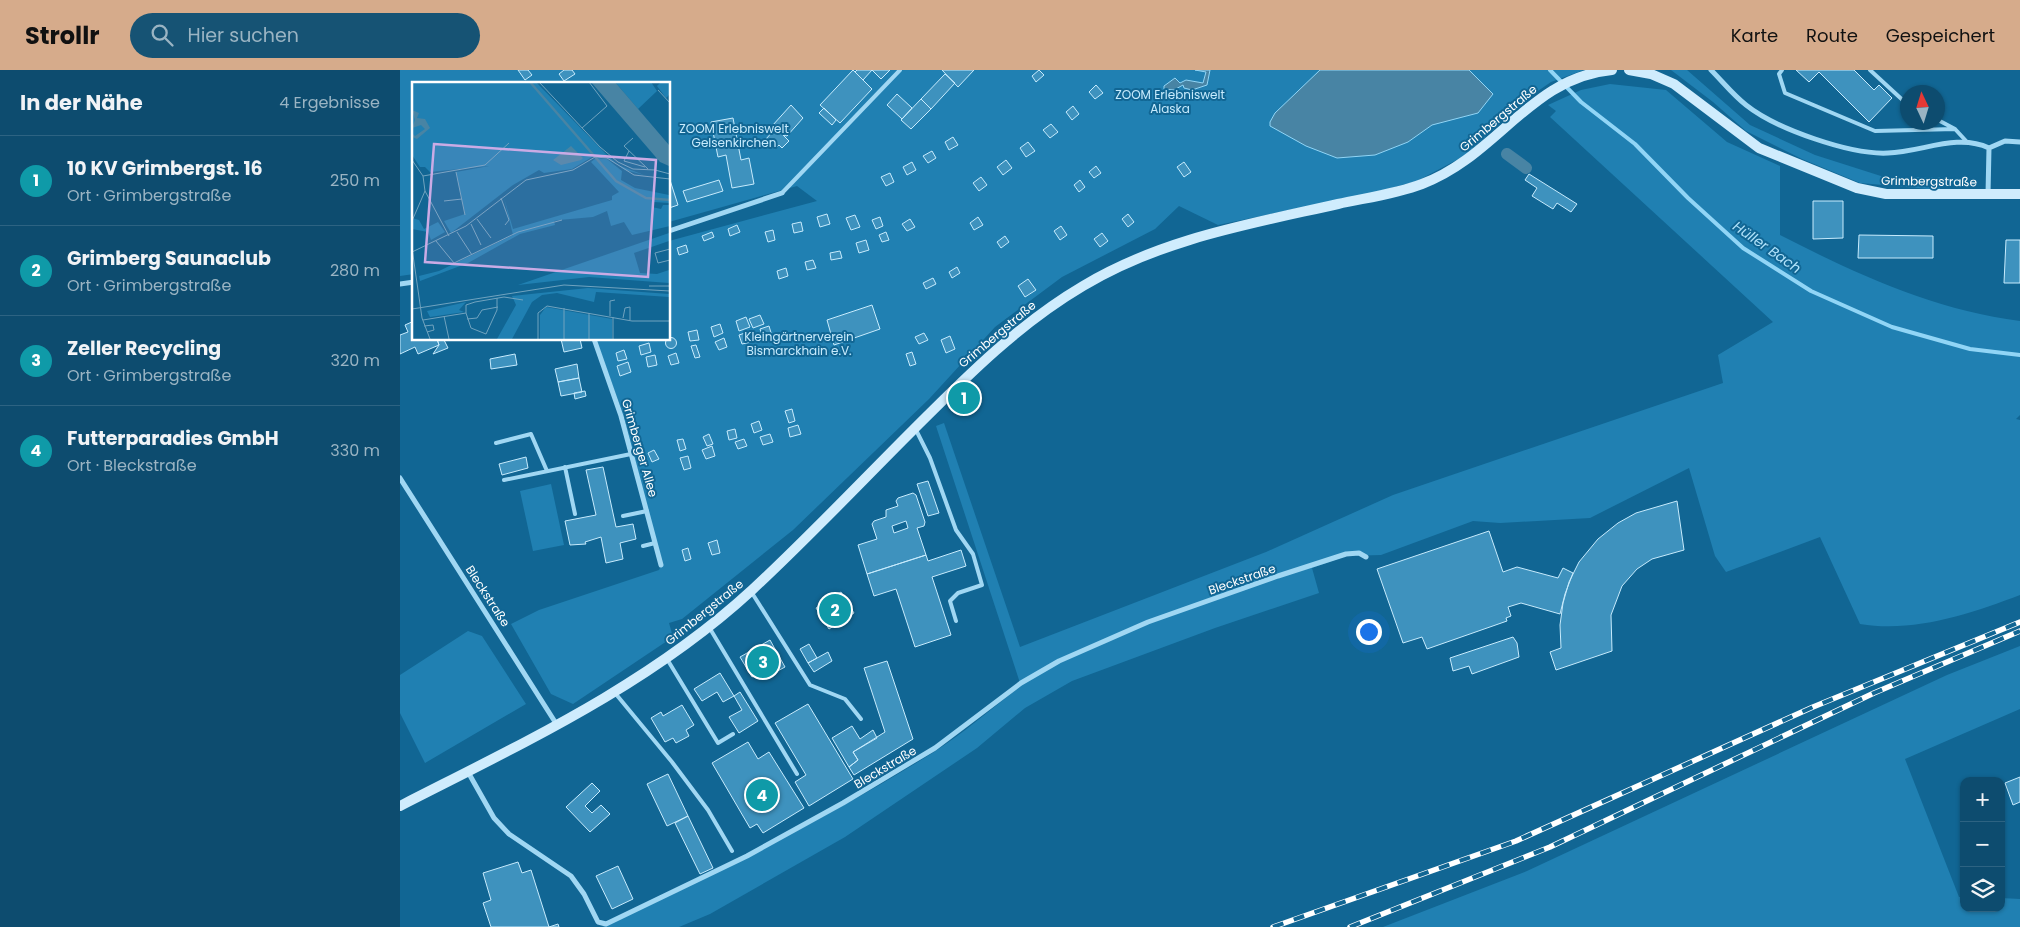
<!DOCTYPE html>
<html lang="de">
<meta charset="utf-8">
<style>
:root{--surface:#0d4c6f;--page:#165374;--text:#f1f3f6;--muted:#9ab4c3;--line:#2d6382;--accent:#d6ab8b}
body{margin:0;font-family:Poppins,sans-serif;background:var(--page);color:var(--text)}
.controls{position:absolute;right:15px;bottom:15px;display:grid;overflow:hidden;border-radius:10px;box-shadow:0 1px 4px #0004}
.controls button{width:45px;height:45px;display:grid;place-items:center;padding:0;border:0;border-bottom:1px solid var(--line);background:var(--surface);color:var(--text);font:25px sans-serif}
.compass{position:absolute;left:1500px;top:15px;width:45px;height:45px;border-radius:50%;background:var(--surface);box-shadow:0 1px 4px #0004;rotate:356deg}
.you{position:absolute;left:968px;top:561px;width:18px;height:18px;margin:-12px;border:4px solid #fff;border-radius:50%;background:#1a73e8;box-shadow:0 0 0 8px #1a73e833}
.badge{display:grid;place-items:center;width:32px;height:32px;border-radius:50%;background:var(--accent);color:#fff;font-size:16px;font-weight:700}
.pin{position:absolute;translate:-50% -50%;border:2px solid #fff;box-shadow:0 1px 5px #0006}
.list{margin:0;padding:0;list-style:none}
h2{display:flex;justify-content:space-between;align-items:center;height:65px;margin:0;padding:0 20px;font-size:21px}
h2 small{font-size:16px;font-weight:400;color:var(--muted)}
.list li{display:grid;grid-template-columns:32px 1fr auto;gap:15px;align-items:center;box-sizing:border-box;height:90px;padding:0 20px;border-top:1px solid var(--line)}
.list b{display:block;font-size:19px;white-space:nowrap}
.list p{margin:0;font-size:16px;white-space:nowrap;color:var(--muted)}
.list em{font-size:16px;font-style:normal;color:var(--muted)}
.icon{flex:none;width:28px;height:28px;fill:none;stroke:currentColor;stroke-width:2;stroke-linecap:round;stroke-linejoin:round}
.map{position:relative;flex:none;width:1620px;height:857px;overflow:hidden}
header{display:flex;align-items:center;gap:30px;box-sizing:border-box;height:70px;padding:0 25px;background:var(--accent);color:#111}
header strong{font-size:24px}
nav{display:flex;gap:28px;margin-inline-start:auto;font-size:18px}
.search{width:350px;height:45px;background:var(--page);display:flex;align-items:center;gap:12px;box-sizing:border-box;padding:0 18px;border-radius:28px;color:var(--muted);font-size:19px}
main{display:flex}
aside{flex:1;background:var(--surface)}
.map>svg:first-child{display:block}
</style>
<header>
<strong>Strollr</strong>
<div class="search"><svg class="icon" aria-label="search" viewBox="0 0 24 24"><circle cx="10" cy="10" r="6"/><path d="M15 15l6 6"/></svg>Hier suchen</div>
<nav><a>Karte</a><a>Route</a><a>Gespeichert</a></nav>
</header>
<main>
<aside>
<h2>In der Nähe<small>4 Ergebnisse</small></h2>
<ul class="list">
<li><span class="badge" style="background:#0f9aa8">1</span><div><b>10 KV Grimbergst. 16</b><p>Ort · Grimbergstraße</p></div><em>250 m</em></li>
<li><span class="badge" style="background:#0f9aa8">2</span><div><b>Grimberg Saunaclub</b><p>Ort · Grimbergstraße</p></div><em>280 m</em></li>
<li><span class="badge" style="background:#0f9aa8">3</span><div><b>Zeller Recycling</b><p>Ort · Grimbergstraße</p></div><em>320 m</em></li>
<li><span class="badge" style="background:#0f9aa8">4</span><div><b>Futterparadies GmbH</b><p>Ort · Bleckstraße</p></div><em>330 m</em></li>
</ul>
</aside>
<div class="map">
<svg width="1620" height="857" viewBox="0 0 1620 857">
<rect width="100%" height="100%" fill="#116694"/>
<path fill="#2080b2" d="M0,0H1184L1151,12L1132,25L1064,86L1017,111L980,121L818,155L779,136L755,159L662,207L595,257L529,329L393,460L282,549L269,553L273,567L173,634L151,624L111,554L139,540L259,500L262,494L224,347L196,269H269V171L417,131L397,116L269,152V14H14V204L0,206Z
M1271,0H1287L1350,55L1415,85L1484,107H1540V120L1460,113L1402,89L1346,61L1313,32Z
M1210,14L1266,20L1327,72L1380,96V165C1456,204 1534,240 1620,251V345L1616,349L1620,350V525C1570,544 1514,563 1460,554L1420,467L1326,502L1315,486L1289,398L1190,448L1100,453L1073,451L981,485L946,486L912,498L919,523L815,558L672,611L625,638L577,678L445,767L310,844L279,857H202C315,804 427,749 534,682C564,663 592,638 621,616L536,356L544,353L620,577L866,482L993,425L1323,313L1318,285L1373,252L1150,47L1156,41L1148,35L1181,20Z
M151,414L164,475L133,481L120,421Z
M68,561L82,566L126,634L25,693L0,643V605Z
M1620,576V639L1505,689L1559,827H1564V838H1601V828L1620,829V857H983L1127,801L1547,605Z"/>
<path fill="#4884a4" stroke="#91d5f6" d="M795,0H810L807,15L792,20L784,18L783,15L774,20L764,19V16L775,8L780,13L786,10L803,13L806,2Z
M920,0H1069L1093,24L1078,43L1032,55L1008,72L975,85L937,88L906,76L870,56V52L875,43Z"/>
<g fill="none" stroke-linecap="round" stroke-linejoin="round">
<path stroke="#91d5f6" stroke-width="4" d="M1150,0L1181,32L1235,74L1288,128L1343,178L1411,221L1492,257L1570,279L1620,285"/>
<path stroke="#4884a4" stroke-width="12" d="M1107,84L1126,98"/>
</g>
<path fill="#3e92be" stroke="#c7ebfd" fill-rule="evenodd" d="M118,0H128L132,5L125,10Z
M164,0H172L175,4L164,11L159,4Z
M453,0L472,19L440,53L420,35Z
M457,0H472L463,10L455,2Z
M472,0H490L481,9Z
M542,0H574L558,17Z
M639,0L644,5L636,12L632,6Z
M1396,0H1454L1474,20L1479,15L1492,28L1469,52L1419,2L1409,12Z
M545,4L555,13L531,39L521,29Z
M696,15L703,23L695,29L689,22Z
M497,24L512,38L502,49L487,35Z
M521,29L531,39L511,59L501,50Z
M391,35L403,48L387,66L383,65L389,71L382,78L379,75L375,79L365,70L375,59L372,56Z
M673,36L679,44L672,50L666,42Z
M424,38L436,50L432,55L419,43Z
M333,48L341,90L349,88L354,114L332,118L326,85L318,87L311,52Z
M651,54L658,62L650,68L643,60Z
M553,67L558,75L549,80L545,72Z
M628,72L635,81L626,87L620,78Z
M532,81L536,88L528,93L523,86Z
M606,90L612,98L603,105L597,97Z
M512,92L516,100L507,105L503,97Z
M784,92L791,102L784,107L777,97Z
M696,96L701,103L694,108L689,102Z
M490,103L494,112L486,116L481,107Z
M1129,104L1177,134L1171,142L1157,133L1153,139L1132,126L1137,118L1125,110Z
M269,107L278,135L269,138Z
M581,107L587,115L579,121L573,113Z
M319,110L323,121L287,132L283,121Z
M680,110L685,117L679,122L674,115Z
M1413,131H1443V168L1413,169Z
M427,144L430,154L420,157L417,147Z
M728,144L734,152L728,157L722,149Z
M455,145L460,157L451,160L446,148Z
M480,147L483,156L476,159L472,150Z
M578,147L583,155L574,160L570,153Z
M510,149L515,157L507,161L502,154Z
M401,152L403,161L394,163L392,154Z
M337,155L340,162L330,166L328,159Z
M661,156L667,165L660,170L654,161Z
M373,160L375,170L368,172L365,162Z
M312,162L314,167L304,171L302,166Z
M486,162L489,170L482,172L479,165Z
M702,163L708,171L700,177L694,169Z
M1459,165L1533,166V188H1458Z
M605,166L609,172L601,178L597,172Z
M466,170L469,180L459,183L456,173Z
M1606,170H1620V213H1604Z
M286,175L288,182L279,185L277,178Z
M440,181L442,188L431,190L430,183Z
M413,190L416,198L407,200L405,192Z
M557,197L560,203L552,208L549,202Z
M386,198L388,206L379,209L377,201Z
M533,208L536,214L526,219L523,213Z
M628,209L636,220L625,227L618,216Z
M472,235L480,259L434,275L427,250Z
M360,245L364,254L353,258L349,249Z
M346,247L350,257L339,261L336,251Z
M14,251V269H37L39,275L18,284L15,277L0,284V265L8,262L5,255Z
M320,254L323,263L314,267L311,257Z
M369,256L372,266L363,269L360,259Z
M297,260L299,270L290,271L288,262Z
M348,262L351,272L342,274L339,265Z
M524,263L528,270L519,274L515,267Z
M550,266L555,279L546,283L541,270Z
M265.5 273a5.5 5.5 0 1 1 11 0a5.5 5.5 0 1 1-11 0Z
M324,268L327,277L319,280L315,272Z
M37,269L44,270L48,278L33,284L39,275Z
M161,269H180L182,278L164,282Z
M249,273L251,282L241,285L239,276Z
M296,275L300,287L295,288L291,276Z
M224,280L227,289L218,291L216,283Z
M512,282L516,294L510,296L506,284Z
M276,283L279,293L271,295L268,286Z
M115,284L117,295L91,299L90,289Z
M255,285L257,295L248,297L246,287Z
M228,292L231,302L220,306L217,296Z
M177,294L179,308L158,312L155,299Z
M179,308L182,322L161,326L158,312Z
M185,321L186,326L175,329L174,323Z
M392,339L395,351L389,353L385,341Z
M359,351L362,360L354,363L351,354Z
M398,355L401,364L390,367L388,358Z
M335,359L337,368L329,370L327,361Z
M309,364L313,374L307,376L303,367Z
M370,364L373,372L363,375L360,367Z
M283,369L286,379L280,381L277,370Z
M344,369L347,376L338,379L335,372Z
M312,376L315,386L306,389L302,380Z
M254,380L259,389L252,392L248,383Z
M288,386L291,398L284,400L280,388Z
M126,387L128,398L102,405L99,394Z
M203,397L216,457L233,454L236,469L220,473L223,489L206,493L201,467L185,472L186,474L170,475L165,451L196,445L186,400Z
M528,411L539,443L528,446L517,414Z
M513,423L516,425L525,452L524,456L517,458L526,485L467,504L458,475L477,469L472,454L474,451L486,447V440L498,436L496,431L498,428ZM506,451L508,458L494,463L492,456Z
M1277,431L1284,480L1252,489L1237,499L1222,516L1211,545L1212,581L1156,600L1150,582L1161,578L1160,555L1163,533L1169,512L1179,492L1198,469L1218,453L1236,443Z
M1089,461L1103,502L1117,497L1158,508L1163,498L1173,503L1165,524L1160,544L1121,533L1108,537L1111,546L1106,548L1107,551L1027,579L1022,567L1003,573L977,499Z
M317,470L320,483L312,485L308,473Z
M288,478L291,489L285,491L282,480Z
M561,480L566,496L532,507L551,565L515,577L496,519L474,526L467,504L526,485L528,491Z
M441,522L454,543L429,559L416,538Z
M1113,567L1117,573L1119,587L1072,604L1069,596L1053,601L1050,588Z
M370,570L385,597L372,604L368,598L352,607L340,587Z
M409,574L417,588L408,593L400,579Z
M428,582L432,591L414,602L408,593Z
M487,591L513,669L454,705L449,697L458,690L453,682L485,662L464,598Z
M320,603L334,626L323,632L317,622L302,631L294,619Z
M340,622L358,651L339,663L329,647L342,640L334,626Z
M408,634L453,709L409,736L395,712L406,705L375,653Z
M282,635L294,655L286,660L289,666L276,673L273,668L265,672L251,648L261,642L263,646Z
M452,656L460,669L473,660L477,668L453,682L458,690L449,697L432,668Z
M348,672L358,689L369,682L404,738L363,763L357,754L350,758L312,693Z
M268,704L288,746L267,756L247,714Z
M1620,707V732L1613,735L1605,713Z
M192,713L200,721L185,736L192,743L201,735L210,744L190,762L166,737Z
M288,746L313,798L300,804L275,753Z
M118,792L122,803L131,800L149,857L158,854L159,857H91L83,833L91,830L83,803Z
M218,796L233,829L212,839L196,806Z"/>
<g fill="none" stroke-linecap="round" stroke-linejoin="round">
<path stroke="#a0d7f3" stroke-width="4" d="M1382,0L1379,4L1385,23L1475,61L1555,59
M1470,0L1508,35
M1538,50L1555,59L1567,72
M382,123L500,0
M516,360L530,388L556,460L573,484L582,515L558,523L550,531L556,551
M96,373L131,364L147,401
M165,397L175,444
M104,410L231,384
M223,446L247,441
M243,476L255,473
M352,523L410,615L445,629L461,649
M309,557L397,704
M267,589L318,673L333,664
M215,623L272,692L308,740L332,781"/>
<path stroke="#a0d7f3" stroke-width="5" d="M1311,0C1323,12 1333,25 1346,35C1376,59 1451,85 1488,83C1522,82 1557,63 1589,78
M1589,78L1605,71L1620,72
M1588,124L1589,78
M269,161L382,123
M0,214L14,212
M194,269L221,346L261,495
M0,408L157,655
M68,702L94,748L109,764L171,806L184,824L198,852L206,854L347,786L443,733L535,678L621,613L659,591L748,552L878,506L946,484L959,483L966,487"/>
<path stroke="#cfecfd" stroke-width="10" d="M1229,0L1251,4L1274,14L1359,78L1457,118L1486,124H1620
M0,736C123,673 249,615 352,520C407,469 459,414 512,361C565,308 617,255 683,216C761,169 850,154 938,134C965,128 996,124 1022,114C1097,86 1131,7 1212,0"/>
<g stroke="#fff" stroke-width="5.5">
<path id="rail" d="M873,857L1116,771L1413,637L1620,552
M950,857L1150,777L1474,623L1620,561"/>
</g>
<use href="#rail" stroke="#116694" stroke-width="4" stroke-dasharray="11" stroke-linecap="butt"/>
</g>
<g text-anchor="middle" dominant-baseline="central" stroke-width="4" stroke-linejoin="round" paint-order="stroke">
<g font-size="12" fill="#c7ebfd" stroke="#116694">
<text x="770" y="24">ZOOM Erlebniswelt<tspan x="770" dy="14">Alaska</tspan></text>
<text x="334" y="58">ZOOM Erlebniswelt<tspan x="334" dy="14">Gelsenkirchen</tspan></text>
<text x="399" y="266">Kleingärtnerverein<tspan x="399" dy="14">Bismarckhain e.V.</tspan></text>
</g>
<g font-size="12" fill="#fff" stroke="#116694">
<text transform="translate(1098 48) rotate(-40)">Grimbergstraße</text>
<text transform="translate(1529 111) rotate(1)">Grimbergstraße</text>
<text transform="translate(597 264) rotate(-40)">Grimbergstraße</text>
<text transform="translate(240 378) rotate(74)">Grimberger Allee</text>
<text transform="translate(842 509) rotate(-19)">Bleckstraße</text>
<text transform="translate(88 526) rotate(57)">Bleckstraße</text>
<text transform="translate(304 542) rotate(-39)">Grimbergstraße</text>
<text transform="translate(485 697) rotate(-31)">Bleckstraße</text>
</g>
<g font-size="14" font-style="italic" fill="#b0e2fa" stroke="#116694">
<text transform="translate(1367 177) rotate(35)">Hüller Bach</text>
</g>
</g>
<g transform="translate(12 12)">
<rect width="258" height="258" fill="#116694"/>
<path d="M0,0H124L193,71L206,83L232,93L213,88L191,73L180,75L160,87L132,91L127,88L101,103L39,151L32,139L53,132L44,90L77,84L18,90L13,85H8L0,73ZM203,0H239L245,9L226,27ZM249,0H257V13L254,16L245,4ZM184,76L195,77L210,89L209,98L223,106L257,113V121L242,120L240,125L249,127L251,123H257L258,144L220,153L212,140L199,144L195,129L181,135L147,138L142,139L143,143L108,152L56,181L8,199L7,194L27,189L101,153L92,116L101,147L200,118V114L207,110L179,80ZM0,136L7,138L12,147L26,140L33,150L19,158L16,150L0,147ZM257,151V159L222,171L228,191L245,192L257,188V201L177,195L106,203ZM176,206L257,212V215L184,210L182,220L145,211L130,213L120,220L100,257H85L104,223L100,214ZM54,220L47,228L52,230L18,235L15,229ZM134,225L200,237V257H128V233Z" fill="#2080b2"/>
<path d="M179,0H203L257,63V84L248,80ZM0,28L7,31L5,36L13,37L18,46L5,57L0,55V51L3,54L13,47L9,43L0,46L3,38ZM159,64L171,76L169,78L149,83L141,78Z" fill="#4884a4"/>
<path fill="none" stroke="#4884a4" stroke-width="2.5" d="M118,0L204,99L234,116L258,118"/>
<path fill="none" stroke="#70a3bf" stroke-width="1" d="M127,0L188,65L206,80L221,87L243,88L258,92M246,8L258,21M170,46L195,24L177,0M221,56L212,64L236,87M217,69L212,79L233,85M0,78L11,94L13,109L37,154M44,90L53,133M11,94L73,83L97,61M89,116L97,138L93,143M32,119L50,117M65,137L79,156M0,139L13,109M59,142L69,163M45,150L60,173M24,159L42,181L106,150L150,138M0,166L10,236L18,257M258,167L243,171L246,181L258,178M0,170L54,144L114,98L161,88L183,75L195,76L222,93L258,97M237,204H258M135,224L220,239H258M152,226V257M0,227L152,203L258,209M54,231L59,246L74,252L85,228V216M177,231V257M32,234L37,257M198,234V219L203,218M211,236L213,226L218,225V238M55,237L65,236L70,228L86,225M11,238L54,231V223L63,220L92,215L111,218M12,244L21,243L22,248L15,250M126,257V231L135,224M201,257V235"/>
<path fill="#caabe5" fill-opacity="0.15" stroke="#caabe5" stroke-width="2.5" d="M22,62L244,78L236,195L13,180Z"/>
<rect width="258" height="258" fill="none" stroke="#fff" stroke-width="2.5"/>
</g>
</svg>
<div class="controls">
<button>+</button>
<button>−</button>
<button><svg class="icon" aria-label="layers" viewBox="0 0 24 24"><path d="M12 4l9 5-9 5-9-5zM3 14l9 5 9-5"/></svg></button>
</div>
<svg class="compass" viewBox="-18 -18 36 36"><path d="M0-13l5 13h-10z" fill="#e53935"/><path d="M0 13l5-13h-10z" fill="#9ab4c3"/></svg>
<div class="you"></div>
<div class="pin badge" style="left:564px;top:328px;background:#0f9aa8">1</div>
<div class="pin badge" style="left:435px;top:540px;background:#0f9aa8">2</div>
<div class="pin badge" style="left:363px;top:592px;background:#0f9aa8">3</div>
<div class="pin badge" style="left:362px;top:725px;background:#0f9aa8">4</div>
</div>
</main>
